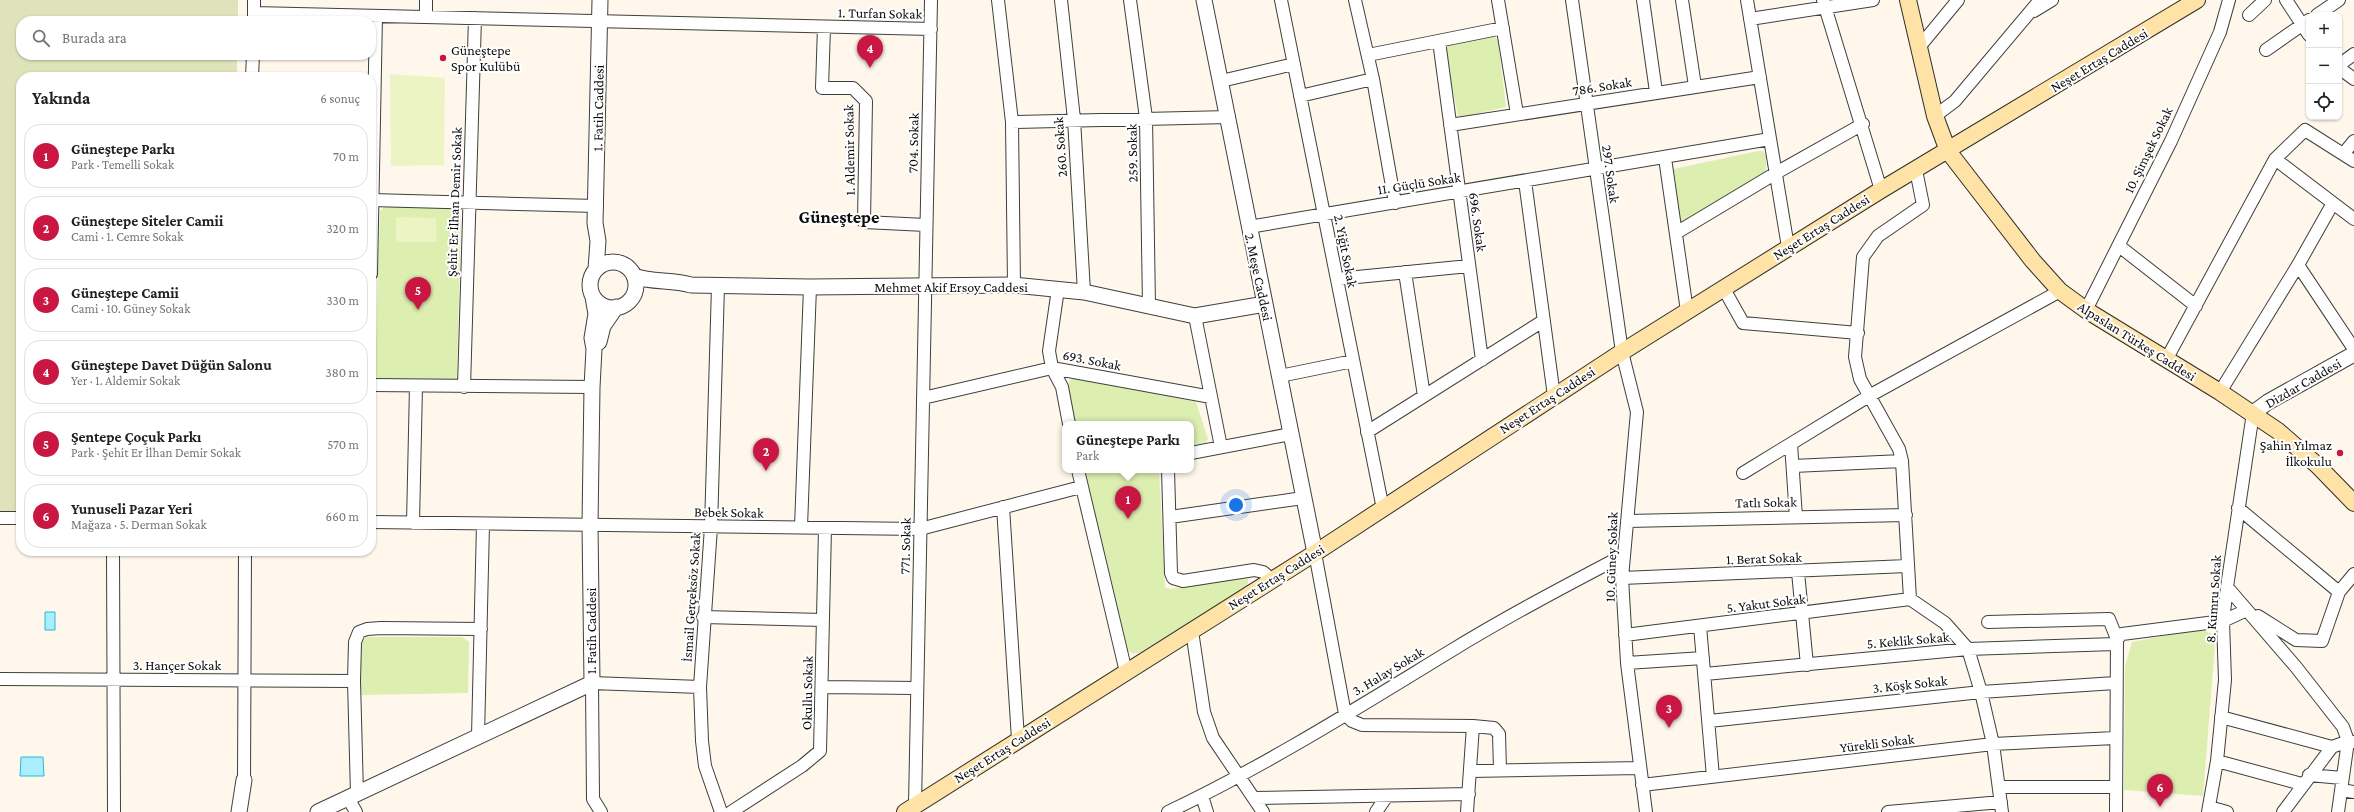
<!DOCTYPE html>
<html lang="tr">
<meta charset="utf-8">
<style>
:root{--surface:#fff;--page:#f2f2f2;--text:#202124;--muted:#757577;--line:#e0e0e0;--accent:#ca1643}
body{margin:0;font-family:"Crimson Pro",serif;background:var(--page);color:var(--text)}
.controls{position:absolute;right:12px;top:12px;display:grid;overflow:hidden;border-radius:8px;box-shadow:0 1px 3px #0004}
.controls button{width:36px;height:36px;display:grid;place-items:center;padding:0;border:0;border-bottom:1px solid var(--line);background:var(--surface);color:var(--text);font:20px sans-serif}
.you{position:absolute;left:1236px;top:505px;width:14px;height:14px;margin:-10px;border:3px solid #fff;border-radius:50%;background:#1a73e8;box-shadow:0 0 0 6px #1a73e833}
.badge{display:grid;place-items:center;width:26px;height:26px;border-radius:50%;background:var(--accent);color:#fff;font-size:13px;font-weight:700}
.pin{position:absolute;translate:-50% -33px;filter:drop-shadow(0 1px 2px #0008)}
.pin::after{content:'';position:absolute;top:21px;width:14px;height:12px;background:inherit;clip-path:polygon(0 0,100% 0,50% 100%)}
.popup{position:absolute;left:1062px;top:421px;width:132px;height:52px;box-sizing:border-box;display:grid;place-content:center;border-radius:8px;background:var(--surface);filter:drop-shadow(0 1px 3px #0005);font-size:13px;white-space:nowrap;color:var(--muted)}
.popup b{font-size:15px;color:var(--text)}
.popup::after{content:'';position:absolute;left:50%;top:100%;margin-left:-8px;border:8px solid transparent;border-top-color:var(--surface)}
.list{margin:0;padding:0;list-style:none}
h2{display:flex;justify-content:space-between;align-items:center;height:52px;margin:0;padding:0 16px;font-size:17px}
h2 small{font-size:13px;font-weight:400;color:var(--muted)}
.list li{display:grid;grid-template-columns:26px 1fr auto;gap:12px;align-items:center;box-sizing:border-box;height:64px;margin:0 8px 8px;padding:0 8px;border:1px solid var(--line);border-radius:16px}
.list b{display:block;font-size:15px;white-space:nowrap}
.list p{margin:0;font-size:13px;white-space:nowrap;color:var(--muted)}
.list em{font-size:13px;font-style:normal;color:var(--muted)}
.icon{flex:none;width:22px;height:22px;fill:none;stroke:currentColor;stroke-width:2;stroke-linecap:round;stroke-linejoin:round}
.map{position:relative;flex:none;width:2354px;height:812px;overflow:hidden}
.search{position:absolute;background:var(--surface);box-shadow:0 1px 3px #0004;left:16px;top:16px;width:360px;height:44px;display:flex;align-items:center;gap:10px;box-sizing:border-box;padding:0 14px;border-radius:16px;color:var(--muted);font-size:15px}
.panel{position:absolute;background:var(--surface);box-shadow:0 1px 3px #0004;left:16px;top:72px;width:360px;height:484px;border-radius:16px}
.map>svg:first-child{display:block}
</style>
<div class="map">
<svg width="2354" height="812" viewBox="0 0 2354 812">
<rect width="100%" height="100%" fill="#fff7eb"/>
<path fill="#ddeeb1" d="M1493,37L1496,38L1498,41L1506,107L1462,117L1458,116L1444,49L1447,45Z
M1758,151H1763L1766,156V173L1682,223L1676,220L1669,170Z
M384,207L453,208L461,216L457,378L454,381L379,380L375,376L380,211Z
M1077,377L1196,402L1208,439L1205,443L1191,445V424H1075L1068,385L1070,380Z
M1085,470H1159L1165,587L1169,589L1243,578L1248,579V583L1244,589L1139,653C1129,654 1125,650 1121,641Z
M2199,629L2213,634L2215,645L2203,796L2124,790L2125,666L2132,642Z
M366,637H462L469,642L468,693L359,695L358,648Z"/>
<path fill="#dee3ba" d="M0,0H238V21H21V55H237V77H21V513H0Z"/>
<path fill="#edf4c3" d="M390,74L445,78L444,165L391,166Z
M396,217L436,218L437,242H396Z"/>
<path fill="#aaeefd" stroke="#29b8db" d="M45,612H55V630H45Z
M21,757H43L44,776H20Z"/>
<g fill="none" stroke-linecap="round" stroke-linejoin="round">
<g stroke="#3f3f3f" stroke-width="14">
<path id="minor" d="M998,0L1012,122L1014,285
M1061,0L1074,119L1084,292
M1130,0L1146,118L1149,306
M1281,0L1383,509
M1355,0L1373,79L1395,203
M1498,0L1517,114
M1572,0L1622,352L1637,412L1622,578L1627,663L1646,812
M1643,0L1656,92
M1682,0L1695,86
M1747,0L1788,247
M1823,0L1881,190
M2286,0L2309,35
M2034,11L2052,0
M254,13L931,29
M2249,15L2265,0
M2317,15L2339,0
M426,17V0
M1750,19L1873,0
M254,21V0
M824,27L822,88H853L866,101L864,222L926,225
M1439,41L1482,360
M1920,46L1958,0
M2266,50L2309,20
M1368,55L1503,28
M2339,65L2354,54
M2339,68L2354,79
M252,77L253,55
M1221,81L1294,64
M1300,96L1373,79
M1935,116L1955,101L2040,0
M1012,122L1229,117
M1450,125L1760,77
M2344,153L2354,141
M1665,158L1687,311
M2275,159L2354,219
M1916,170L1923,205L1878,236L1863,257L1855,357L1860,379L1899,449L1902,461L1910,599L1945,623L1968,649L1981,692L1993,744L2002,812
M1525,181L1554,396
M371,200L597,206
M1249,227L1770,139
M1676,233L1776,173L1863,124
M2119,246L2196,306
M2298,265L2354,349
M1405,272L1424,396
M371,274L376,16
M1337,279L1469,266
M718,286L711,527L700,687L702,741L705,766L721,812
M1058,289L1049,351L1052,368L1062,387L1069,424
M1724,289L1743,323L1858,333
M2086,310L2171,141L2220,32L2229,0
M1195,316L1221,447
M2166,360L2275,159L2305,130L2354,161
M1280,376L1353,361
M371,385L592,387
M464,387L475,18
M2220,392L2298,265L2333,203
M923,398L1052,368L1211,397
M1367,432L1543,321
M1791,444L1796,517
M1191,453L1291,434
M1793,466L1902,461
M1078,470L1126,672
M1168,470L1171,573L1173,578L1183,581L1254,570L1263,572L1271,579
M1743,473L1869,396L2060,291
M1003,507L1018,739
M2238,508L2339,592
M1170,517L1303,498
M0,518H21
M1627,521L1906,515
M371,522L920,529L1081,487
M413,523L416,386
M801,527L810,287
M113,551L114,812
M1315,553L1345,714L1352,721L1362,725L1473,726L1494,728L1499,734L1500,770
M1798,572L1807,665
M1622,578L1907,566
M2227,587L2296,667L2343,727L2348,741L2338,812
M2258,616L2296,640L2322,641L2339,592L2354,574
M703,617L823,620
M1988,622L2109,619L2117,639
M1700,626L1713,777
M1192,631L1204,712L1213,738L1263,812
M1625,635L1910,599
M2117,639L2122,634L2223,621L2247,610
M1627,663L1703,658
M1705,674L1968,649L2115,644
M0,679L354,681
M822,687L917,688
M2221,717L2332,747L2348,741L2353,742
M1709,721L1981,692L2115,683
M478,736L483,524
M2217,761L2302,784
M1470,771L1640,768
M2309,775L2342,778
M244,780L245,551
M1642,785L1993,744L2115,738
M2000,787H2116
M2341,790L2354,792
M357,794L354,681L355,642L359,632L367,629L381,628L481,629
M1202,796L1207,812
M348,798L356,812
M1255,798L1469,794
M915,805L931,0
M2209,807L2227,812
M601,812L593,799L592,683L700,687
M731,812L802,766L820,751L825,528
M1168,812C1265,766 1357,708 1449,652C1506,617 1565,586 1624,555
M1376,812L1387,796
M1467,812L1473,726
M1888,812L2001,802
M2116,812L2117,639
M2208,812L2217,761L2225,680L2223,621L2227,587L2253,413
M2283,812L2332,747"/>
</g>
<g stroke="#3f3f3f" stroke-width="17">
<path id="tertiary" d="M1204,0L1315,553
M590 285a23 23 0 1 1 46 0a23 23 0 1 1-46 0Z
M596,269L598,241L595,223L600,0
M634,276C652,283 672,279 691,285L810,287L1014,285L1084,292L1195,316L1265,304
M599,342L603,326L616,307
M2253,413L2268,402L2354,354
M239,812L244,780
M318,812L592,683L590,525L592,387L594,349L592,338L596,314L593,297"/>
</g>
<g stroke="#2e2e2e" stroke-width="18">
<path id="secondary" d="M1908,0L1935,116L1948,151L2033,261L2060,291L2086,310L2220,392L2278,431L2317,465L2354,503
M905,812L1315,553L1622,352L1881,190L2197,0"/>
</g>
<use href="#minor" stroke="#fff" stroke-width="12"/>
<use href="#tertiary" stroke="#fff" stroke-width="15"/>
<use href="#secondary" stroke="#ffe3a6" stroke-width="16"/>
</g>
<g fill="#ca1643" stroke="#fff" stroke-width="1.5">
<circle cx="443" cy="58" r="4"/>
<circle cx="2340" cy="453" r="4"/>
</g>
<g text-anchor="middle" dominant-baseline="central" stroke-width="4" stroke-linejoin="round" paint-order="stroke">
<g font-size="14" fill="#0c0c0c" stroke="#fff">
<text transform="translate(880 13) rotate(1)">1. Turfan Sokak</text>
<text transform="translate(2099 60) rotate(-31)">Neşet Ertaş Caddesi</text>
<text transform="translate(1602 86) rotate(-9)">786. Sokak</text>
<text transform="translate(598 108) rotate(-89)">1. Fatih Caddesi</text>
<text transform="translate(913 143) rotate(-89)">704. Sokak</text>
<text transform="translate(1060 147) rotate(-94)">260. Sokak</text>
<text transform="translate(849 150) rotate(-91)">1. Aldemir Sokak</text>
<text transform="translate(2148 150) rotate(-64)">10. Şimşek Sokak</text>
<text transform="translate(1132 153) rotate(-91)">259. Sokak</text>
<text transform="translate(1611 174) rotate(82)">297. Sokak</text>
<text transform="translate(1419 183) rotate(-9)">11. Güçlü Sokak</text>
<text transform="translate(454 202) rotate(-88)">Şehit Er İlhan Demir Sokak</text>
<text transform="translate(1478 222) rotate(82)">696. Sokak</text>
<text transform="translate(1821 227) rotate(-32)">Neşet Ertaş Caddesi</text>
<text transform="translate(1346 251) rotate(79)">2. Yiğit Sokak</text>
<text transform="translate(1259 277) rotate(78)">2. Meşe Caddesi</text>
<text x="951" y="287">Mehmet Akif Ersoy Caddesi</text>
<text transform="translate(2137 341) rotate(32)">Alpaslan Türkeş Caddesi</text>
<text transform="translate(1092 360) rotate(11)">693. Sokak</text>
<text transform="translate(2303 383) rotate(-30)">Dizdar Caddesi</text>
<text transform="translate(1547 400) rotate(-33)">Neşet Ertaş Caddesi</text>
<text transform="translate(1766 502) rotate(-1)">Tatlı Sokak</text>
<text transform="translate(729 512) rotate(1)">Bebek Sokak</text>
<text transform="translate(905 546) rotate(-89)">771. Sokak</text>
<text transform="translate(1611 557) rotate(-88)">10. Güney Sokak</text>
<text transform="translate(1764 558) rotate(-2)">1. Berat Sokak</text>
<text transform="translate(1276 577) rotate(-32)">Neşet Ertaş Caddesi</text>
<text transform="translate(691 597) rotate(-86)">İsmail Gerçeksöz Sokak</text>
<text transform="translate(2213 599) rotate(-86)">8. Kumru Sokak</text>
<text transform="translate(1766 603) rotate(-7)">5. Yakut Sokak</text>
<text transform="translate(591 631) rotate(-90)">1. Fatih Caddesi</text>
<text transform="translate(1908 640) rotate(-5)">5. Keklik Sokak</text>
<text x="177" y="665">3. Hançer Sokak</text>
<text transform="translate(1388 671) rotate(-31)">3. Halay Sokak</text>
<text transform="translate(1910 684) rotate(-6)">3. Köşk Sokak</text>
<text transform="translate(807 693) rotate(-89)">Okullu Sokak</text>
<text transform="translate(1877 743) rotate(-7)">Yürekli Sokak</text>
<text transform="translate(1002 750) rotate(-32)">Neşet Ertaş Caddesi</text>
</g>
<g font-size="14" fill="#0c0c0c" stroke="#fff" text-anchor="start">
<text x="451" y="50">Güneştepe<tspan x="451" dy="16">Spor Kulübü</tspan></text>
<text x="2332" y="445" text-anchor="end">Şahin Yılmaz<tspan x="2332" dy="16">İlkokulu</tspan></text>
</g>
<g font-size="18" font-weight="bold" fill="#0c0c0c" stroke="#fff">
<text x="839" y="217">Güneştepe</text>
</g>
</g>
</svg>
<div class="controls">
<button>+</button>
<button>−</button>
<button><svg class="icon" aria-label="locate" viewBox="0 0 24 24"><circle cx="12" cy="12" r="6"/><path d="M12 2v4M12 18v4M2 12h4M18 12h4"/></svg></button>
</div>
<div class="you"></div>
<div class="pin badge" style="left:1128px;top:519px">1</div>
<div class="popup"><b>Güneştepe Parkı</b>Park</div>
<div class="pin badge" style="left:766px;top:471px">2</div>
<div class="pin badge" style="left:1669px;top:728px">3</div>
<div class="pin badge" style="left:870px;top:68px">4</div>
<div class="pin badge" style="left:418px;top:310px">5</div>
<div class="pin badge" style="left:2160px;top:807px">6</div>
<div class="search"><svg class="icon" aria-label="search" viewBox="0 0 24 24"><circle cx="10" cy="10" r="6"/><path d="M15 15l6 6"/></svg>Burada ara</div>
<section class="panel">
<h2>Yakında<small>6 sonuç</small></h2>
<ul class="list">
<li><span class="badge">1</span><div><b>Güneştepe Parkı</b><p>Park · Temelli Sokak</p></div><em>70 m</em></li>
<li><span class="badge">2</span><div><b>Güneştepe Siteler Camii</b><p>Cami · 1. Cemre Sokak</p></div><em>320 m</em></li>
<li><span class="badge">3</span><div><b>Güneştepe Camii</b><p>Cami · 10. Güney Sokak</p></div><em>330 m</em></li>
<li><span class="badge">4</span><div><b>Güneştepe Davet Düğün Salonu</b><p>Yer · 1. Aldemir Sokak</p></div><em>380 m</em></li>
<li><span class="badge">5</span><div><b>Şentepe Çoçuk Parkı</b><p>Park · Şehit Er İlhan Demir Sokak</p></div><em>570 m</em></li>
<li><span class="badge">6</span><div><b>Yunuseli Pazar Yeri</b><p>Mağaza · 5. Derman Sokak</p></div><em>660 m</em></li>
</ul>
</section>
</div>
